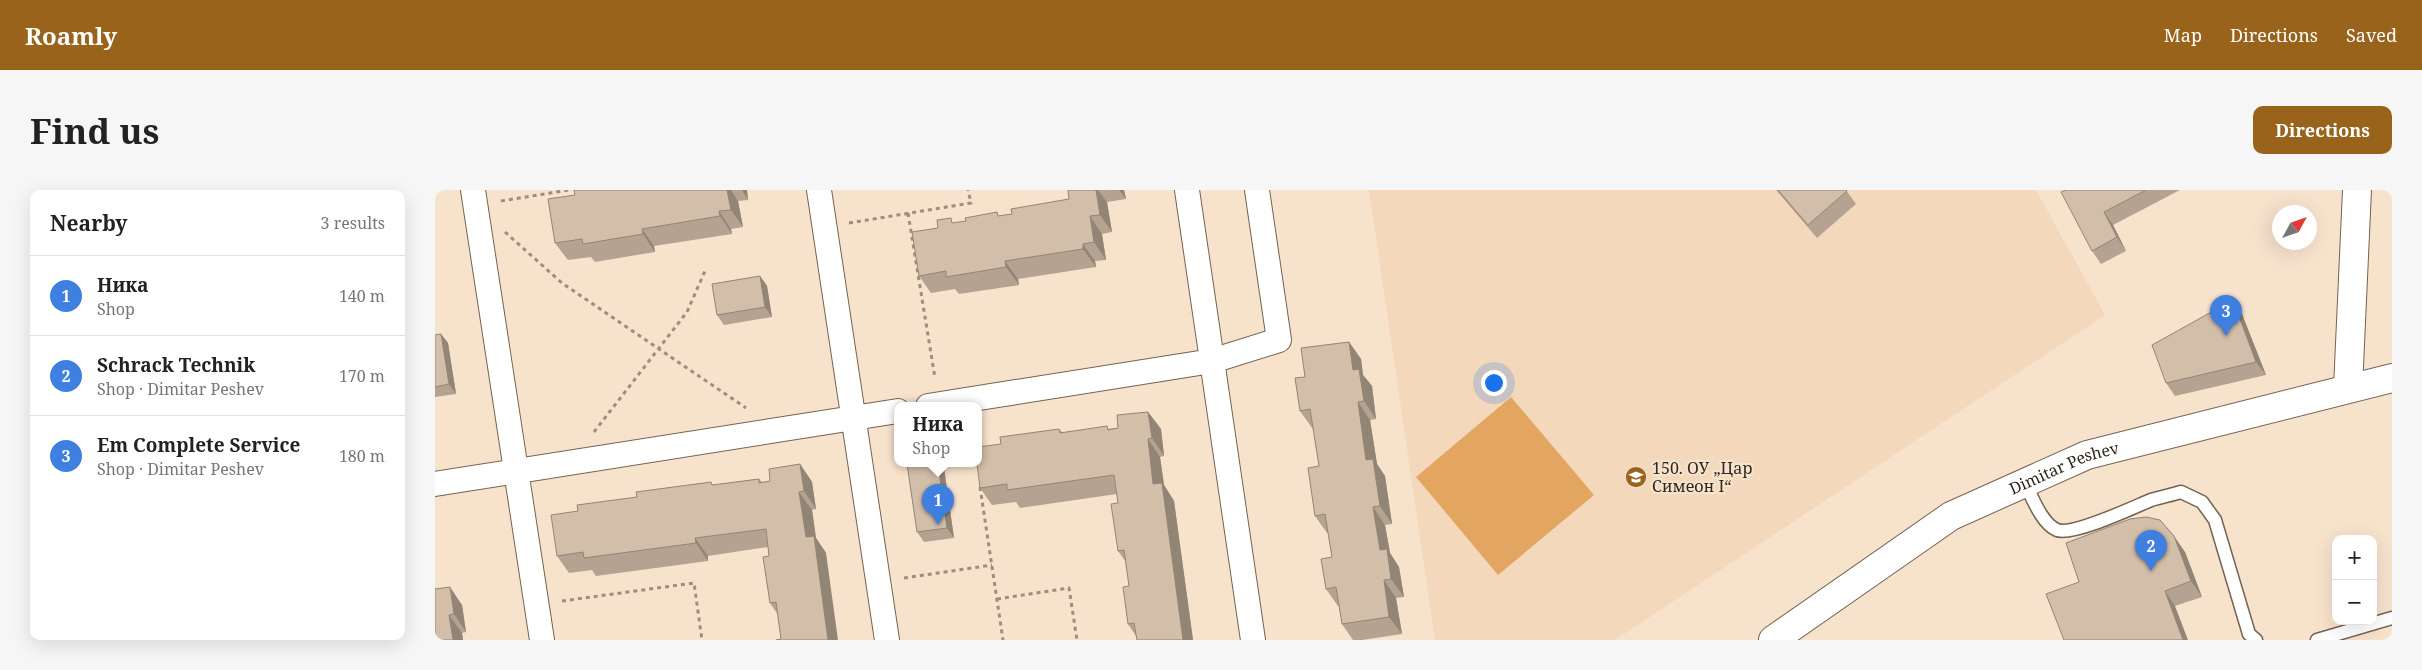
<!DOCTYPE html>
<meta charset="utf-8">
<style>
:root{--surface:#fff;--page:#f6f6f6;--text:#222;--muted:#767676;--line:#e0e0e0;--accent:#99631b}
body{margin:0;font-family:"Noto Serif",serif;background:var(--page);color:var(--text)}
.controls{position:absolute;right:15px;bottom:15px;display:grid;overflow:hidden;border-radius:10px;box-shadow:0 5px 20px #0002}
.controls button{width:45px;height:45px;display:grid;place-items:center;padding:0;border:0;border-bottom:1px solid var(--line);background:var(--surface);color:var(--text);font:25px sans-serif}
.compass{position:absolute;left:1837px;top:15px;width:45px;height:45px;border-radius:50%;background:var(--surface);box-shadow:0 5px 20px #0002;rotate:50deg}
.you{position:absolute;left:1058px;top:192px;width:18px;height:18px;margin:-12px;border:4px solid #fff;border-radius:50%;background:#1a73e8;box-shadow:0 0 0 8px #1a73e833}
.badge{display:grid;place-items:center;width:32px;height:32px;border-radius:50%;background:var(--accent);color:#fff;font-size:16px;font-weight:700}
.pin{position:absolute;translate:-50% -41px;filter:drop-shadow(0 1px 2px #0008)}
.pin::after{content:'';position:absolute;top:26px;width:18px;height:15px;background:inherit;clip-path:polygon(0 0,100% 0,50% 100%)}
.popup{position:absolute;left:459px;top:212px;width:88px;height:65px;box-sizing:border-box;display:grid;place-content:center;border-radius:10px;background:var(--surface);filter:drop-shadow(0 1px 4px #0005);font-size:16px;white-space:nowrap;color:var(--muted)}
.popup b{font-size:19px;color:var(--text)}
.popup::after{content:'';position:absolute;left:50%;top:100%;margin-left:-10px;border:10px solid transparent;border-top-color:var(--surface)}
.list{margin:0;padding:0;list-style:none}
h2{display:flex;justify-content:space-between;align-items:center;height:65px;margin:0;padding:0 20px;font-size:21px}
h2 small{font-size:16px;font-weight:400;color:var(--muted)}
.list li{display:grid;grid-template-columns:32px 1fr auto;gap:15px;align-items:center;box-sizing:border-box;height:80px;padding:0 20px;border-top:1px solid var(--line)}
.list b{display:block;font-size:19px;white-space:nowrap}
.list p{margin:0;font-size:16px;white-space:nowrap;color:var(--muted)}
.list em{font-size:16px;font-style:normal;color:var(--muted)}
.map{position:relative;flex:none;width:1957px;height:450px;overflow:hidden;border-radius:10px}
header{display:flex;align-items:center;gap:30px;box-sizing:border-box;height:70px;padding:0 25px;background:var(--accent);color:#fff}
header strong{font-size:24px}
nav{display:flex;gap:28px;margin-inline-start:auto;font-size:18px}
.intro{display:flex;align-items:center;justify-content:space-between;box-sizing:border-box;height:120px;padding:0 30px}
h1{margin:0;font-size:35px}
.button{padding:12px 22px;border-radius:10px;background:var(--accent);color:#fff;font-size:18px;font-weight:700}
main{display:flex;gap:30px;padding:0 30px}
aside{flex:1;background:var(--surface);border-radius:10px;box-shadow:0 5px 20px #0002}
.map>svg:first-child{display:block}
</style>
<header>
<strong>Roamly</strong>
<nav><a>Map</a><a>Directions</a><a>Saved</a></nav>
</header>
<div class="intro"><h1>Find us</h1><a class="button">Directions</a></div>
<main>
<aside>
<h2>Nearby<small>3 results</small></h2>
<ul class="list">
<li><span class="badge" style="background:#3f7fe0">1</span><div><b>Ника</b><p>Shop</p></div><em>140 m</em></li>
<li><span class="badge" style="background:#3f7fe0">2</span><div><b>Schrack Technik</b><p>Shop · Dimitar Peshev</p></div><em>170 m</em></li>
<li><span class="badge" style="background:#3f7fe0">3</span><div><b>Em Complete Service</b><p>Shop · Dimitar Peshev</p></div><em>180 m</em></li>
</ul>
</aside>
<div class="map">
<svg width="1957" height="450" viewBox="0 0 1957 450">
<rect width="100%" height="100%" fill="#f7e2cc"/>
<path fill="#f3d8bc" d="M934,0H1601L1670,125L1180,450H1000Z"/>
<path fill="#e3a660" d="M1076,207L1159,305L1063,385L981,287Z"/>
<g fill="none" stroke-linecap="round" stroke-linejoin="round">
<g stroke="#756350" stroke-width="15">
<path id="service" d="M1590,293C1597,307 1607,334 1622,340C1638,346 1699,317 1716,310C1726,307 1736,305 1746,302L1767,312L1780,330L1814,444L1821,450
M1882,450L1957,428"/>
</g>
<g stroke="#756350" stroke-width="26">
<path id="minor" d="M38,0L107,450
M384,0L452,450
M752,0L818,450
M493,216L777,171L844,150L822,0
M0,294L463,221"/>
</g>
<g stroke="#756350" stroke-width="30">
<g id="secondary">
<path d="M1913,198L1922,0"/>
<path id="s1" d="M1338,450L1516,326L1652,265L1957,188"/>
</g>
</g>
<path stroke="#9d8e7e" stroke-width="3" stroke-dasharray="4 4" stroke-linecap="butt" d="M66,11L134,0
M473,23L500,188
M414,33L536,13L533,0
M70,42L127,93L311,218
M159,242L252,122L270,81
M545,297L568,450
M469,388L557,375
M562,409L634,398L642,450
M127,411L259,393L267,450"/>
<use href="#service" stroke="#fff" stroke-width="12"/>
<use href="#minor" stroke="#fff" stroke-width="24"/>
<use href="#secondary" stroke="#fff" stroke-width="28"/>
</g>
<path fill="#b5a391" d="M139,0H312L313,10L303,11L308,37L296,39L297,44L219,56L220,62L160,72L156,67L133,70L120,53L140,5Z
M633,0H689L691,9L672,12L677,42L667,44L671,70L660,71L661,77L583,89L584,95L524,104L520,99L496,103L484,86L503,38L519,33L577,24L634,9Z
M1341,0H1411L1421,14L1382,48Z
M1631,0H1745L1678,35L1691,61L1666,74L1657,61Z
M325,86L332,96L337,127L289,135L282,125Z
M1807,124L1831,185L1740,206L1731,193Z
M6,144L13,153L21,204L0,207V145Z
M914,152L926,169L928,185L937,196L941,229L935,230L942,274L950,286L957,334L950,335L955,363L964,377L969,407L961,408L967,444L927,450H918L907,434L904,416H903L891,399L897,367L893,343H892L880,326L884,276L878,238H877L865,221L870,187Z
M713,222L726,239L729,266L725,267L729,295L739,311L758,450H702L701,446L693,434L694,396L691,372L683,361V313L682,304L585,318L581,312L557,315L545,298L566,254L624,239L627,242L683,238Z
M365,274L377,292L381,319L377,320L381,348L391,363L346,449L343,425L335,413L334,366L333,357L273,366V371L161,386L157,380L134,383L122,366L202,307L278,295L324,289L327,292L335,291Z
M509,278L519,348L489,352L482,342Z
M1750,362L1767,407L1740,416L1644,392Z
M0,399L27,415L31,442L27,443L28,450H0Z"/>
<path fill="#938576" d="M292,0H296L303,11L308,37L296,20Z
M307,0H312L313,10Z
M661,0H663L672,12L677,42L665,25Z
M684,0H689L691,9Z
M284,21L296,39L297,44L285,26Z
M1669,22L1678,35L1691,61L1682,47Z
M655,26L667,44L671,70L659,52Z
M207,39L219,56L220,62L208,44Z
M648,54L660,71L661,77L648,59Z
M570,71L583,89L584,95L571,77Z
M325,86L332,96L337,127L330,117Z
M1798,110L1807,124L1831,185L1821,172Z
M6,144L13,153L21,204L14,194Z
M914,152L926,169L928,185L937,196L941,229L929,211L918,180Z
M923,212L935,230L942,274L950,286L957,334L945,316L931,270Z
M713,222L726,239L729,266L717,248Z
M713,249L725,267L729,295L739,311L758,450H748L718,294Z
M365,274L377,292L381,319L369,301Z
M503,274H506L509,278L519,348L512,338Z
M364,302L377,320L381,348L391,363L403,450H393L371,347Z
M938,317L950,335L955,363L964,377L969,407L956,389L945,360Z
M1739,346L1750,362L1767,407L1756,391Z
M260,348L273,366V371L261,353Z
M949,390L961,408L967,444L954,427Z
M15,397L27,415L31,442L19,424Z
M1730,401L1740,416L1753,450H1748Z
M14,425L27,443L28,450H18Z"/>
<path fill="#d2bea9" stroke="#938576" d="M139,0H292L296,20L284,21L285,26L207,39L208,44L148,54L147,49L120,53L113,9L140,5Z
M633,0H661L665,25L655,26L659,52L648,54V59L570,71L571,77L511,87V81L484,86L477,42L503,38L502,30L516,28L517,33L531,31L530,28L562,22L563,26L577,24L576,19L634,9Z
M1343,0H1411L1412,1L1373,35Z
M1631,0H1711L1669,22L1682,47L1657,61L1626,2Z
M325,86L330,117L282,125L277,94Z
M1798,110L1821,172L1731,193L1717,155Z
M6,144L14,194L0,197V145Z
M914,152L918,180L924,179L929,211L923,212L931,270L938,269L945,316L938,317L945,360L952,359L956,389L949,390L954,427L907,434L901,397L891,399L886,369L897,367L890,324L880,326L873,278L884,276L875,219L865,221L860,188L870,187L866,158Z
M713,222L717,248L713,249L718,294L727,293L748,450H702L699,433L693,434L688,397L694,396L689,360L683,361L676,314L683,313L679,285L572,300V294L545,298L542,274H543V257L566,254L565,247L624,239L625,243L672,236L673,240L683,238L682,225Z
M365,274L369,301L364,302L371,347L379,346L393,450H341L346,449L341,412L335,413L328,367L334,366L331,339L260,348L261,353L149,368L148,362L122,366L116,325L143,321L142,315L202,307L201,302L276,292L277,295L324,289V293L335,291L334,279Z
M472,274H503L512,338L482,342Z
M1711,327L1725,330L1739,346L1756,391L1730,401L1748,450H1629L1611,404L1644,392L1631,353L1695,329Z
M15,397L19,424L14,425L18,450H0V399Z"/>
<defs>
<g id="school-disc" transform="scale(1.125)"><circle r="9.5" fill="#99631b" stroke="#f7e2cc"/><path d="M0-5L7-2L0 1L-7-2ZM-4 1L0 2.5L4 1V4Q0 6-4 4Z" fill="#fff"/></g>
</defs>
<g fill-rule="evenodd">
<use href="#school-disc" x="1201" y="287"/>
</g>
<g text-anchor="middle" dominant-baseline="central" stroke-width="4.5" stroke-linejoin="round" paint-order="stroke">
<g font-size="16" fill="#302820" stroke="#f7e2cc" text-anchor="start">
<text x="1217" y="278">150. ОУ „Цар<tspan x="1217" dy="18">Симеон I“</tspan></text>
</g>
<g font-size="16" fill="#302820" stroke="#f7e2cc">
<text stroke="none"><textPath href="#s1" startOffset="340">Dimitar Peshev</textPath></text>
</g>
</g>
</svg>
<div class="controls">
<button>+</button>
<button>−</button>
</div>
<svg class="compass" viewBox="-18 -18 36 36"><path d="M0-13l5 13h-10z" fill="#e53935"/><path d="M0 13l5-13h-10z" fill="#767676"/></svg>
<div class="you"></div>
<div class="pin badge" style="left:503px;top:335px;background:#3f7fe0">1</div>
<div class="popup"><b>Ника</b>Shop</div>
<div class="pin badge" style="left:1716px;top:381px;background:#3f7fe0">2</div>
<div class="pin badge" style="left:1791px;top:146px;background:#3f7fe0">3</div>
</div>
</main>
